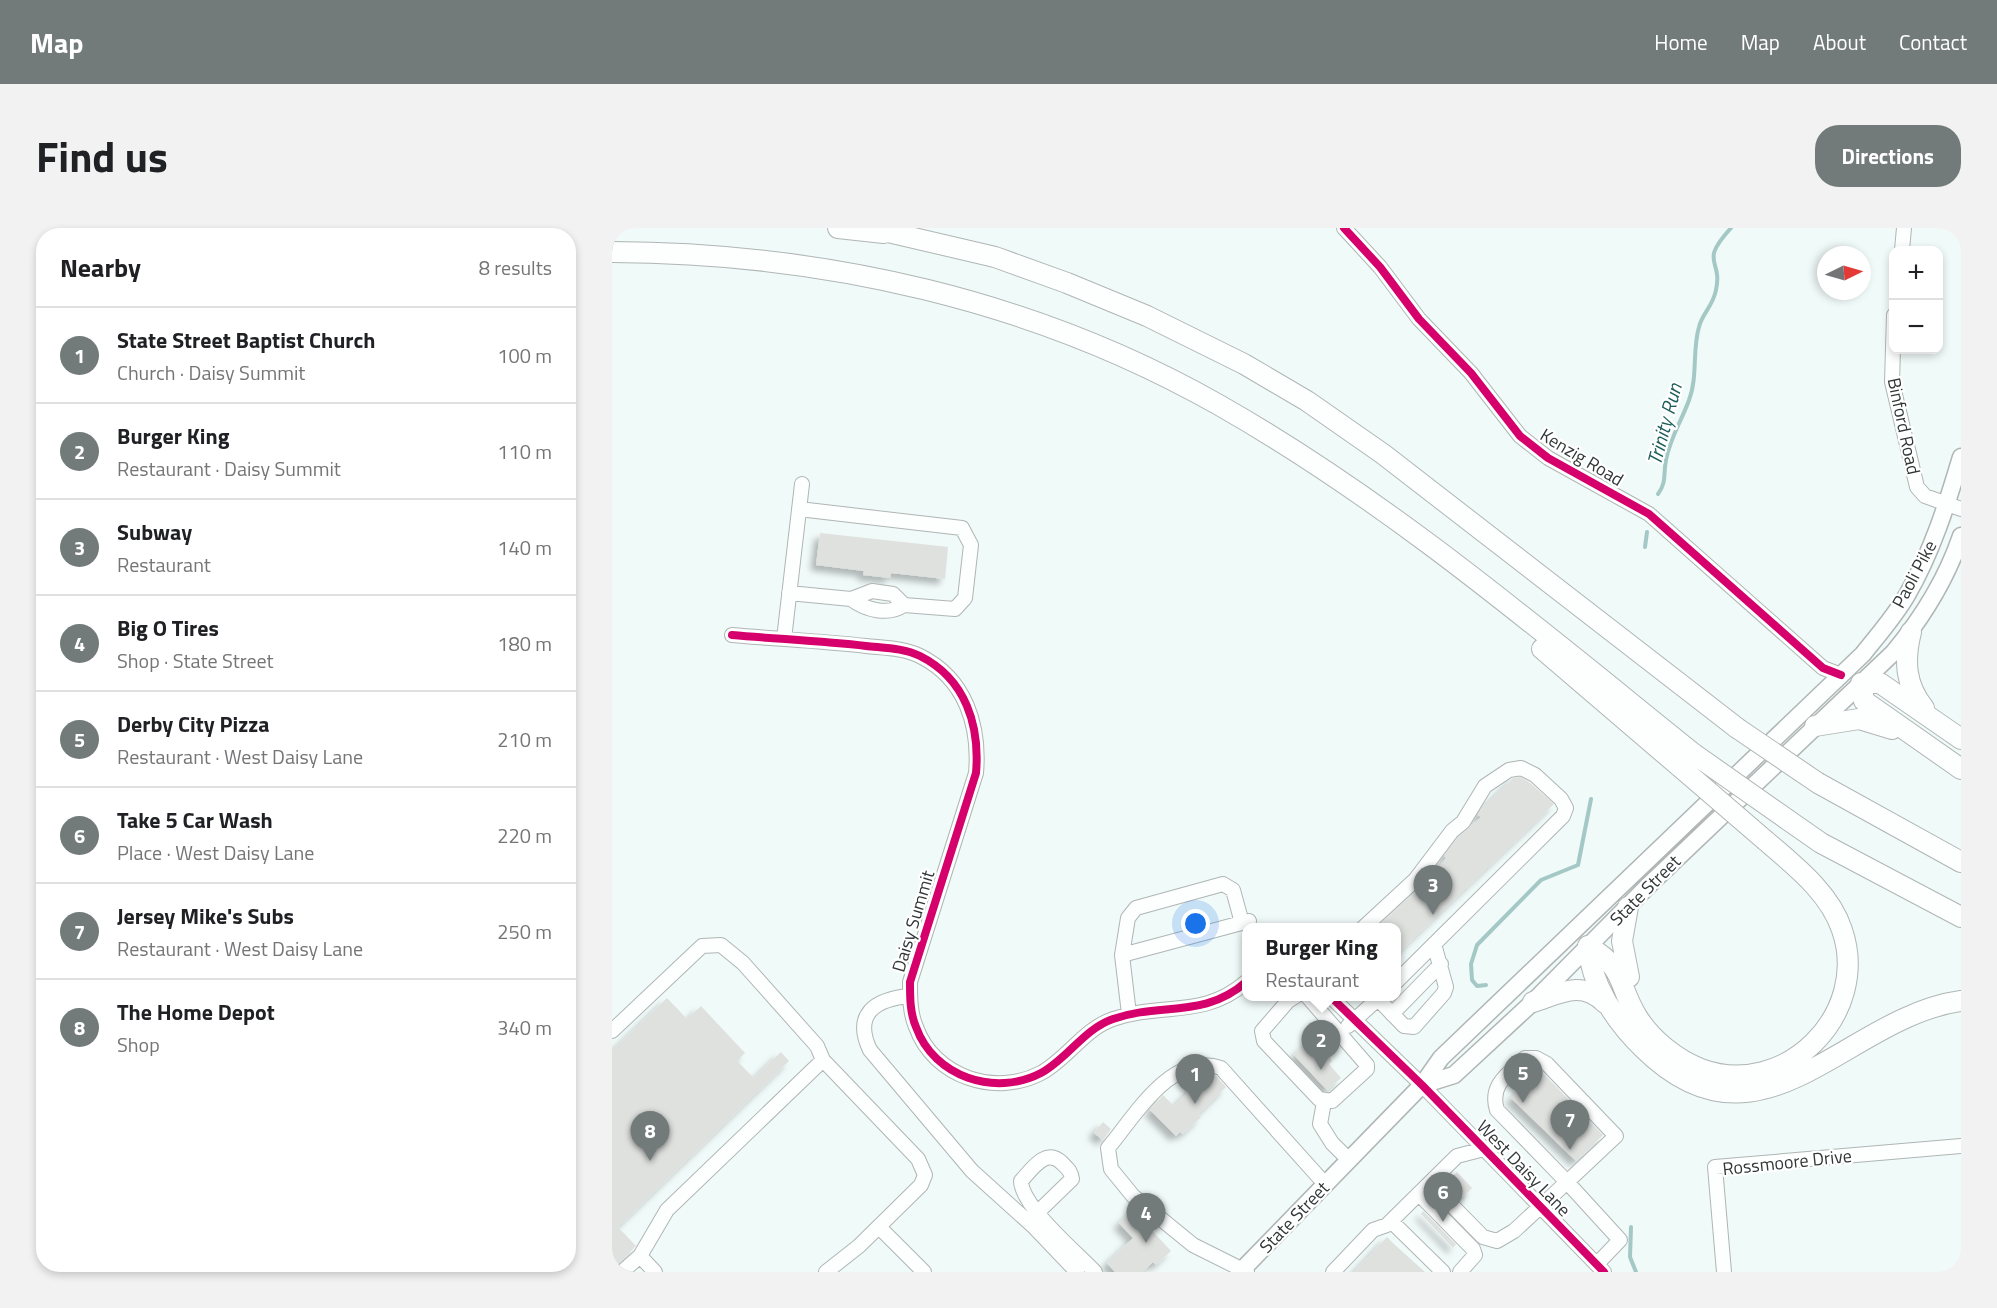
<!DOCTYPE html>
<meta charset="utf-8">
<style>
:root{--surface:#fff;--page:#f2f2f2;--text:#202124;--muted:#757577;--line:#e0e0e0;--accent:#737b7a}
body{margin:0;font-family:"Titillium Web",sans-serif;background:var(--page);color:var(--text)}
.controls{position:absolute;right:18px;top:18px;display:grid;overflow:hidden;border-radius:12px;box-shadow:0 3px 9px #0003}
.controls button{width:54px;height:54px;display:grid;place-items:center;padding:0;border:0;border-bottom:2px solid var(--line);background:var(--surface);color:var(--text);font:30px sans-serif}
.compass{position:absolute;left:1205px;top:18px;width:54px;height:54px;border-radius:50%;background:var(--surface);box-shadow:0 3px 9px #0003;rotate:85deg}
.you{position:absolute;left:584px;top:696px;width:21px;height:21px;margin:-15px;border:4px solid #fff;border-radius:50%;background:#1a73e8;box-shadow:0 0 0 9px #1a73e833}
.badge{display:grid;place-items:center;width:39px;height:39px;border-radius:50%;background:var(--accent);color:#fff;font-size:20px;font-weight:700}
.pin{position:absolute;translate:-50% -50px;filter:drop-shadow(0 2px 3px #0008)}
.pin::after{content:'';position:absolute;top:32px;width:21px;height:18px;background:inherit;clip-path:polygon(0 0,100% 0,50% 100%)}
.popup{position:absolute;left:630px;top:695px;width:159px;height:78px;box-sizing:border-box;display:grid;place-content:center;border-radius:12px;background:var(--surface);filter:drop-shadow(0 2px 4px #0005);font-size:20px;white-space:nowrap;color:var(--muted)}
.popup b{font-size:22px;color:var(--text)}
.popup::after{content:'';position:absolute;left:50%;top:100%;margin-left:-12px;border:12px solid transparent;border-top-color:var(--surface)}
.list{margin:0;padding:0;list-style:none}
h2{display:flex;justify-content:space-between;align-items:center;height:78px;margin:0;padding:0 24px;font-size:26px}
h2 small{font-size:20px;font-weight:400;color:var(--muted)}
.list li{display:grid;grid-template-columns:39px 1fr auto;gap:18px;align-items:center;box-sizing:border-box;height:96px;padding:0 24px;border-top:2px solid var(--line)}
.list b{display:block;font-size:22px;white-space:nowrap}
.list p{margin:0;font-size:20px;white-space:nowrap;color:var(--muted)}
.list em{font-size:20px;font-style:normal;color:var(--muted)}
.map{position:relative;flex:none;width:1349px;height:1044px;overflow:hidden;border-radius:24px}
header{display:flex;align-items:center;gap:36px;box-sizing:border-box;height:84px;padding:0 30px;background:var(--accent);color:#fff}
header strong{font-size:28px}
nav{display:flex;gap:33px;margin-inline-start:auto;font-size:21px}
.intro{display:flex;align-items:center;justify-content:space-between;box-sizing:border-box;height:144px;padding:0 36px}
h1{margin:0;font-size:42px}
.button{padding:15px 27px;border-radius:24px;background:var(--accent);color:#fff;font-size:21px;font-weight:700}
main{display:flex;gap:36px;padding:0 36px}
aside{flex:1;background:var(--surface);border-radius:24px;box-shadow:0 3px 9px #0003}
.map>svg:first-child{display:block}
</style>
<header>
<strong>Map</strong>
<nav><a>Home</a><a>Map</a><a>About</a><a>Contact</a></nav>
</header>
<div class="intro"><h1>Find us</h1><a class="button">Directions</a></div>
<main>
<aside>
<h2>Nearby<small>8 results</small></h2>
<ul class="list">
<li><span class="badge">1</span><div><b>State Street Baptist Church</b><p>Church · Daisy Summit</p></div><em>100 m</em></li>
<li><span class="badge">2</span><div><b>Burger King</b><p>Restaurant · Daisy Summit</p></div><em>110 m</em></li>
<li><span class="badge">3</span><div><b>Subway</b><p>Restaurant</p></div><em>140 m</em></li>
<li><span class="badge">4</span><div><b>Big O Tires</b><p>Shop · State Street</p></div><em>180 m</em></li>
<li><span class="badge">5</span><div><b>Derby City Pizza</b><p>Restaurant · West Daisy Lane</p></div><em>210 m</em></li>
<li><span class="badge">6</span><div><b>Take 5 Car Wash</b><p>Place · West Daisy Lane</p></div><em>220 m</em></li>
<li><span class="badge">7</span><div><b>Jersey Mike's Subs</b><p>Restaurant · West Daisy Lane</p></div><em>250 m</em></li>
<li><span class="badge">8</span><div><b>The Home Depot</b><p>Shop</p></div><em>340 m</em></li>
</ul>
</aside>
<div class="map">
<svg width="1349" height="1044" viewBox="0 0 1349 1044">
<defs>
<filter id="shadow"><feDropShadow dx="-5.5" dy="5.5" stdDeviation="3" flood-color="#0004"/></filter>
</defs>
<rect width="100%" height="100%" fill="#f0faf8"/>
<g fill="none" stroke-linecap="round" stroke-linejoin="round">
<path stroke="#a4c8c6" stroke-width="4" d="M1046,266C1055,254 1051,246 1054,232C1058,210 1070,192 1077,172C1086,149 1080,122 1087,99C1090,86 1101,78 1104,62C1111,30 1086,36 1119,0
M1033,319L1035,304
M874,757L865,758L860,752L859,736L865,717L929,652L966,637L979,571
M1019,999L1018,1029L1024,1044"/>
</g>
<path fill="#dfe1df" filter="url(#shadow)" d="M208,305L336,319L333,351L279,345L278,350L251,347L252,343L204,337Z
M908,549L917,554L942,576L784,727V699H765L810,658L834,630L832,628L844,612L869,589L866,587L870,581L901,550Z
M55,770L75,791L89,778L133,825L125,833L142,850L169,824L177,833L6,999L24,1018L0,1041V823Z
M700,811L717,828L720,833L717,836L729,850L715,862L682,827Z
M929,843L991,907L964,933L899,870Z
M593,847L604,848L614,859L586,887L589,889L571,906L568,904L564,908L538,882L551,867L562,878Z
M491,894L499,901L491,912L482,905Z
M845,944L860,960L851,969L836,953Z
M521,982L559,1023L544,1037L541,1034L530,1044H503L495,1035L521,1010L507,995Z
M811,983L844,1016L841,1020L809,986Z
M775,1009L783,1017L813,1044H742Z"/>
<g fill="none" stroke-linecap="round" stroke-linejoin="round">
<g stroke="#afb6b5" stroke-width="16">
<path id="minor" d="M732,0L768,39L807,91L859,145L908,208L936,230L1037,286L1211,440L1229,447
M1290,22L1292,0
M1282,87L1280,154L1305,259L1313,268L1349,281
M177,365L239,371L260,363L281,366L292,377L343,381L353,370L359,317L350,300L187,281
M239,371C254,382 276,388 292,377
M120,407C165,411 210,413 254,418C272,420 292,420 308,428C354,451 368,498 364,545L298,754C298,770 298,785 304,799C322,849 383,869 429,845C455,831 472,801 501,791C549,774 592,791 634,754
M172,411L190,256
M751,700L803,652L840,603L851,594L873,558L897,542L909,540L923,547L949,571L954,580L951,588L784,754
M510,727L516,690L524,680L611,656L621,662L630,695
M298,768C263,771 241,786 258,822L360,943L421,998L465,1044
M684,768L676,773L650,803L652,813L707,871L720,873L755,841V837L695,768
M718,768L810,857L992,1044
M763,768L792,798L802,799L832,765L834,759L822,716
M517,786L510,727L637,693
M780,786L829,736
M736,798L769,768
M0,803L90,718L109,717L131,735L205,818L211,832L306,931L313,947L309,957L247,1018L214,1044
M913,830H924L935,836L1004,908L955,954L885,882C877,857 896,846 913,830Z
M712,874L708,896L720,915L737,932
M818,955L871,1009L885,1013L902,1003L955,954L1008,1012L985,1036
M807,966L861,1021L863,1027L848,1044
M426,984L460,951C459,943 455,940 450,935C434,919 420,941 409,953C410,979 464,1024 483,1044
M779,993L831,1044
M267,999L312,1044
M28,1028L43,1044
M10,1044L28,1028L55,982L211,832
M635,1044L581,1017L521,968L499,941L496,920C523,888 560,823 609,840L713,956
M721,1044L761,1002L775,997L845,928L872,921
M1112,1044L1103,939L1349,918"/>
</g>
<g stroke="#afb6b5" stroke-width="19">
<path id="major" d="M810,857L842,847L921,774L1038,656L1281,425C1311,389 1334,352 1349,308
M628,1044L810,857L829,830L1251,426C1266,407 1283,388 1295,367C1320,324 1335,276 1349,229"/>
</g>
<g stroke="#afb6b5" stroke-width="22">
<path id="highway" d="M226,0L272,5
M259,0L383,29L455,55L535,88L632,136L695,173L771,226L1125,500
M0,24C212,25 422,72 607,177C778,274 930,404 1082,526
M1299,404C1292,432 1293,457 1312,480
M930,421L1068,539
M1203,498L1247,491L1280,501
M1349,511L1268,455H1249L1252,473L1349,541
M1206,555L1349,634
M1176,592L1209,615L1349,689
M1016,679L1010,713L1017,749
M976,718C1015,741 1005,757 1026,790C1040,812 1065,832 1089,841C1173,872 1259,786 1230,702C1218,665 1183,638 1154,613
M976,718C979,756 1003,793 1031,820C1149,937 1232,789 1349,773
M921,774C946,766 970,751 993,775"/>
</g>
<use href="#minor" stroke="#fdfefe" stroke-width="14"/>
<use href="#major" stroke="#fdfefe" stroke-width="16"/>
<use href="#highway" stroke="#fdfefe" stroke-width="20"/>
<g stroke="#afb6b5" stroke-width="22" stroke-linecap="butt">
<path id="highway-bridge" d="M1125,500L1206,555
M1082,526L1176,592
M1068,539L1154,613"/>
</g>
<use href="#highway-bridge" stroke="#fdfefe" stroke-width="20"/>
<g stroke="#fff" stroke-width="11">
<path id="cycleway" d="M732,0L768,39L807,91L859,145L908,208L936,230L1037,286L1211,440L1229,447
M120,407C165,411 210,413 254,418C272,420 292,420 308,428C354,451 368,498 364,545L298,754C298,770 298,785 304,799C322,849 383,869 429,845C455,831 472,801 501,791C549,774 592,791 634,754
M718,768L810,857L992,1044"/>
</g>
<use href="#cycleway" stroke="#d6006c" stroke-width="8"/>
</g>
<g text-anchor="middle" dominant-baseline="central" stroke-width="4.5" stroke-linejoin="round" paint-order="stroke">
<g font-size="18" fill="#303736" stroke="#fff">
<text transform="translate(1292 198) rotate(78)">Binford Road</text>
<text transform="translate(970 229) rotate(31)">Kenzig Road</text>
<text transform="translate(1302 346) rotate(-62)">Paoli Pike</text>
<text transform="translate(1033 662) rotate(-45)">State Street</text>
<text transform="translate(301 693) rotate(-73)">Daisy Summit</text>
<text transform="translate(1175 934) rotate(-6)">Rossmoore Drive</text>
<text transform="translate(912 940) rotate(46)">West Daisy Lane</text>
<text transform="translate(682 989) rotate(-46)">State Street</text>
</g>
<g font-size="20" font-style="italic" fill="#1e5e5b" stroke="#fff">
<text transform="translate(1052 196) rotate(-75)">Trinity Run</text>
</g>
</g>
</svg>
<div class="controls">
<button>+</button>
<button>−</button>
</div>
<svg class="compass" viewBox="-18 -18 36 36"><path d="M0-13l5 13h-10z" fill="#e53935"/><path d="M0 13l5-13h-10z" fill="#757577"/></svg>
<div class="you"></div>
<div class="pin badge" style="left:583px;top:876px">1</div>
<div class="pin badge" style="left:709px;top:842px">2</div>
<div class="popup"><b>Burger King</b>Restaurant</div>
<div class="pin badge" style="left:821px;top:687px">3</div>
<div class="pin badge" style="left:534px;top:1015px">4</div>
<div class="pin badge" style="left:911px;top:875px">5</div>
<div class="pin badge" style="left:831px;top:994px">6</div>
<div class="pin badge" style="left:958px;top:922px">7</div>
<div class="pin badge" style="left:38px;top:933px">8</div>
</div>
</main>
